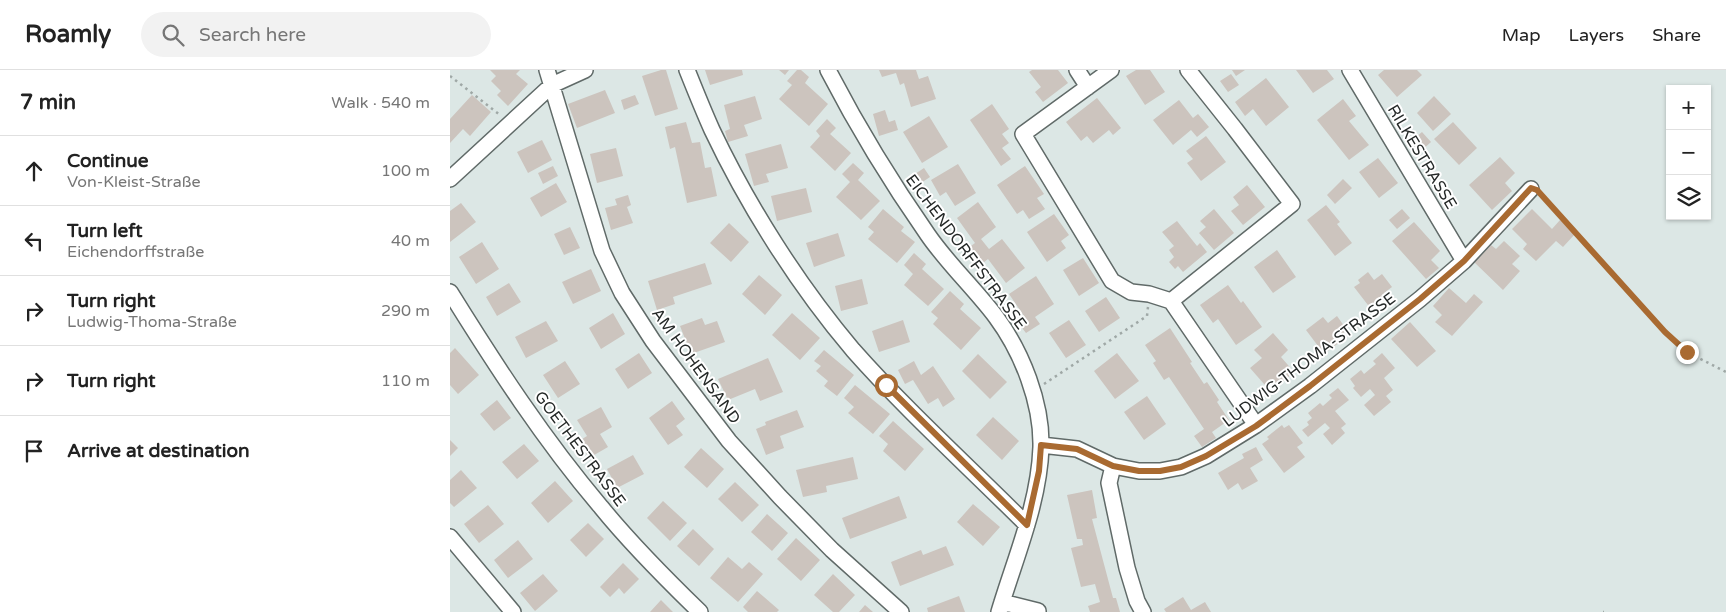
<!DOCTYPE html>
<meta charset="utf-8">
<style>
:root{--surface:#fff;--page:#f2f2f2;--text:#222;--muted:#767676;--line:#e0e0e0}
body{margin:0;font-family:"Varela Round",sans-serif;background:var(--page);color:var(--text)}
.controls{position:absolute;right:15px;top:15px;display:grid;overflow:hidden;border-radius:0px;box-shadow:0 1px 4px #0004}
.controls button{width:45px;height:45px;display:grid;place-items:center;padding:0;border:0;border-bottom:1px solid var(--line);background:var(--surface);color:var(--text);font:25px sans-serif}
.stop{position:absolute;width:15px;height:15px;margin:-11px;border:4px solid #a96a31;border-radius:50%;background:#fff}
.stop.end{background:#a96a31;border-color:#fff;box-shadow:0 1px 5px #0008}
.list{margin:0;padding:0;list-style:none}
h2{display:flex;justify-content:space-between;align-items:center;height:65px;margin:0;padding:0 20px;font-size:21px}
h2 small{font-size:16px;font-weight:400;color:var(--muted)}
.list li{display:grid;grid-template-columns:32px 1fr auto;gap:15px;align-items:center;box-sizing:border-box;height:70px;padding:0 20px;border-top:1px solid var(--line)}
.list b{display:block;font-size:19px;white-space:nowrap}
.list p{margin:0;font-size:16px;white-space:nowrap;color:var(--muted)}
.list em{font-size:16px;font-style:normal;color:var(--muted)}
.icon{flex:none;width:28px;height:28px;fill:none;stroke:currentColor;stroke-width:2;stroke-linecap:round;stroke-linejoin:round}
.map{position:relative;flex:none;width:1276px;height:542px;overflow:hidden}
header{display:flex;align-items:center;gap:30px;box-sizing:border-box;height:70px;padding:0 25px;background:var(--surface);border-bottom:1px solid var(--line)}
header strong{font-size:24px}
nav{display:flex;gap:28px;margin-inline-start:auto;font-size:18px}
.search{width:350px;height:45px;background:var(--page);display:flex;align-items:center;gap:12px;box-sizing:border-box;padding:0 18px;border-radius:28px;color:var(--muted);font-size:19px}
main{display:flex}
aside{flex:1;background:var(--surface)}
.map>svg:first-child{display:block}
</style>
<header>
<strong>Roamly</strong>
<div class="search"><svg class="icon" aria-label="search" viewBox="0 0 24 24"><circle cx="10" cy="10" r="6"/><path d="M15 15l6 6"/></svg>Search here</div>
<nav><a>Map</a><a>Layers</a><a>Share</a></nav>
</header>
<main>
<aside>
<h2>7 min<small>Walk · 540 m</small></h2>
<ul class="list">
<li><svg class="icon" aria-label="ahead" viewBox="0 0 24 24"><path d="M12 20V5M6 11l6-6 6 6"/></svg><div><b>Continue</b><p>Von-Kleist-Straße</p></div><em>100 m</em></li>
<li><svg class="icon" aria-label="left" viewBox="0 0 24 24"><path d="M17 20v-9H6M10 6l-5 5 5 5"/></svg><div><b>Turn left</b><p>Eichendorffstraße</p></div><em>40 m</em></li>
<li><svg class="icon" aria-label="right" viewBox="0 0 24 24"><path d="M7 20v-9h11M14 6l5 5-5 5"/></svg><div><b>Turn right</b><p>Ludwig-Thoma-Straße</p></div><em>290 m</em></li>
<li><svg class="icon" aria-label="right" viewBox="0 0 24 24"><path d="M7 20v-9h11M14 6l5 5-5 5"/></svg><div><b>Turn right</b></div><em>110 m</em></li>
<li><svg class="icon" aria-label="arrive" viewBox="0 0 24 24"><path d="M6 21V4h12l-3 4 3 4H6"/></svg><div><b>Arrive at destination</b></div></li>
</ul>
</aside>
<div class="map">
<svg width="1276" height="542" viewBox="0 0 1276 542">
<rect width="100%" height="100%" fill="#dce7e5"/>
<path fill="#ccc4be" d="M40,0H70L66,4L78,14L58,36L47,25L51,21L41,11L46,6Z
M211,0H216L228,39L205,46L192,6Z
M255,0H292L293,5L260,15Z
M329,0H339L335,5Z
M347,0H351L359,7L355,13L378,34L359,56L329,29L342,15L337,11Z
M429,0H466L469,9L478,6L486,29L461,37L454,13L450,15L446,3L432,7Z
M582,0H608L618,13L593,32L585,22L591,17L579,2Z
M686,0H700L715,22L695,35L676,6Z
M782,0H795L786,6Z
M846,0H877L884,9L863,23Z
M934,0H967L972,5L947,27L928,5Z
M781,4L789,15L778,22L770,11Z
M816,8L839,37L816,56L803,39L795,46L785,32Z
M155,20L165,43L127,58L118,34Z
M22,25L41,42L20,66L13,59L0,73V49Z
M185,25L189,34L174,40L171,30Z
M305,26L312,49L294,55L298,66L278,72L275,61L280,59L274,35Z
M984,26L1001,44L983,61L967,43Z
M647,28L671,58L663,65L659,60L643,73L637,66L631,71L616,52Z
M893,29L906,46L899,51L919,75L899,90L867,50Z
M729,30L743,48L748,44L759,57L747,67L741,60L723,75L703,50Z
M542,34L559,59L552,64L559,73L552,78L561,89L551,96L520,50Z
M435,40L439,52L445,50L448,60L429,66L423,44Z
M479,46L498,77L472,93L453,62Z
M377,49L386,58L380,64L401,83L385,101L360,77L370,66L366,61Z
M236,52L242,73L250,72L255,98L261,97L267,126L237,133L225,77L220,79L215,57Z
M1003,52L1027,78L1009,95L984,69Z
M972,62L981,72L970,82L960,72Z
M756,66L776,92L751,111L737,93L743,89L736,81Z
M92,70L102,90L78,103L67,82Z
M331,74L338,98L316,104L319,112L304,116L295,84Z
M166,78L173,106L147,113L140,84Z
M1050,87L1065,103L1055,113L1062,121L1042,140L1019,115Z
M928,88L948,113L929,128L909,102Z
M403,93L414,103L408,110L430,131L411,150L386,127L400,112L392,104Z
M508,94L526,123L505,136L496,122L490,126L481,110Z
M103,96L108,106L93,114L88,103Z
M575,96L594,124L587,128L595,139L579,149L573,140L567,144L547,115Z
M474,98L480,107L465,117L459,108Z
M893,109L902,118L885,134L877,125Z
M106,113L117,132L91,147L80,128Z
M797,115L815,137L793,155L781,141L789,135L783,127Z
M356,118L362,142L327,151L321,126Z
M178,125L181,135L177,137L183,153L161,160L155,138L167,135L165,129Z
M528,132L546,157L531,169L539,179L552,169L575,198L556,213L538,189L527,198L514,181L525,173L507,148Z
M11,133L26,152L0,172V141Z
M876,135L890,152L887,154L902,173L885,186L857,150Z
M433,139L454,157L451,161L465,172L447,193L418,169L424,162L418,157Z
M764,139L784,163L764,180L749,163L756,157L750,151Z
M952,139L960,148L947,159L939,150Z
M1082,139L1102,159L1110,150L1125,164L1113,177L1106,171L1086,191L1073,179L1077,174L1062,159Z
M604,144L619,165L611,171L616,178L597,192L577,162Z
M727,151L747,176L750,173L757,182L733,202L728,196L725,199L719,192L724,187L719,180L724,176L712,162Z
M964,152L990,181L981,190L989,198L976,209L942,171Z
M279,153L299,172L281,192L260,173Z
M120,157L130,178L114,185L104,164Z
M388,163L395,186L364,197L356,173Z
M1054,171L1070,186L1062,194L1070,201L1053,220L1024,192L1041,175L1046,179Z
M32,172L49,199L26,214L9,187Z
M827,180L846,207L823,223L804,197Z
M464,183L476,194L472,199L494,219L478,236L454,215L463,204L454,195Z
M633,188L649,213L629,226L613,200Z
M255,193L262,214L223,227L225,234L207,240L198,211Z
M141,199L151,221L123,234L112,212Z
M918,202L924,210L932,204L942,217L934,223L937,227L921,239L904,217L910,213L908,210Z
M309,205L332,225L315,245L292,224Z
M586,206L604,234L585,247L590,254L576,263L569,254L576,249L559,224Z
M412,209L418,234L391,241L385,216Z
M59,213L71,232L47,246L36,227Z
M778,215L791,233L793,231L812,257L786,275L768,249L763,253L750,235Z
M999,218L1016,233L1024,224L1033,232L1002,266L985,252L992,245L983,236Z
M500,221L514,234L510,239L531,258L511,280L483,254L488,248L481,242Z
M656,227L670,248L649,262L635,241Z
M163,243L175,264L151,279L139,258Z
M342,243L370,268L350,290L322,265Z
M887,246L897,260L887,268L890,272L874,284L856,260L873,247L878,253Z
M252,248L255,255L267,251L275,272L241,284L230,256Z
M453,250L460,272L429,282L422,261Z
M619,250L636,275L616,288L599,263Z
M96,251L108,271L76,288L65,267Z
M960,252L986,281L967,297L941,269Z
M720,258L742,292L740,293L754,314L757,312L769,330L767,332L779,350L762,362L766,368L752,377L744,366L754,359L719,307L714,310L703,293L706,291L695,275Z
M823,263L838,280L831,287L844,302L821,322L800,298L812,288L804,280Z
M5,278L29,305L8,324L0,315V283Z
M374,280L404,305L387,326L374,316L378,311L366,301L371,296L364,291Z
M189,283L202,303L178,319L165,299Z
M667,283L689,311L665,329L644,301Z
M932,283L945,298L934,308L943,320L936,326L941,332L924,346L914,335L925,325L920,319L911,327L903,318L905,316L900,309L911,300L914,304L926,294L923,291Z
M528,284L557,312L540,329L512,301Z
M318,288L333,322L310,331L305,319L278,330L268,309Z
M115,291L130,314L108,328L93,305Z
M464,291L471,305L483,296L505,329L493,337L488,328L478,334L463,310L455,314L448,300Z
M405,315L440,344L423,364L398,343L404,337L394,328Z
M888,318L899,330L885,341L896,354L891,358L895,363L882,375L873,364L880,358L875,353L858,367L852,360L859,355L857,352L862,348L858,343L870,333L873,336L882,328L879,325Z
M697,326L716,354L694,370L674,342Z
M47,330L61,348L44,361L30,344Z
M222,331L235,349L226,356L233,365L218,375L199,348Z
M151,337L162,357L150,364L158,377L139,388L129,371L137,366L127,350Z
M347,340L354,357L330,366L334,378L316,385L306,359L316,355L315,352Z
M543,347L569,371L552,390L526,365Z
M443,351L474,379L455,401L433,381L438,374L429,366Z
M832,355L834,358L839,355L853,373L847,377L855,387L834,403L812,374L819,369L817,367Z
M0,370L8,378L0,386Z
M74,374L89,391L67,409L52,392Z
M806,377L813,390L800,398L808,411L792,420L788,413L778,420L768,403L794,388L792,384Z
M251,378L274,399L257,418L234,397Z
M183,385L194,404L167,418L157,399Z
M403,387L408,409L376,416L377,422L353,427L346,400Z
M11,400L27,418L4,437L0,433V410Z
M105,411L123,431L98,453L81,433Z
M285,412L309,435L292,452L268,429Z
M642,420L647,448L642,449L663,528H666L670,542H640L638,536L650,532L645,514L631,517L621,478L633,475L632,469H627L617,425Z
M449,426L457,448L400,469L392,448Z
M213,431L237,453L220,471L197,448Z
M523,434L550,457L533,476L507,452Z
M38,435L54,454L29,473L14,454Z
M317,444L338,463L322,481L301,462Z
M138,453L154,469L136,487L120,470Z
M243,459L264,479L249,496L227,476Z
M346,468L370,490L351,511L327,489Z
M68,470L83,489L58,508L44,490Z
M496,476L504,495L450,516L441,492L471,480L473,485Z
M278,487L292,499L299,492L313,504L288,532L260,508Z
M173,493L189,509L174,524L169,518L160,527L150,517Z
M93,504L108,521L85,541L70,523Z
M383,504L405,525L389,542H383L364,525Z
M307,521L329,540L327,542H298L293,537Z
M509,526L515,542H478L477,538Z
M733,527L741,540L755,532L761,542H716L714,539Z
M211,530L223,542H200Z
M415,535L423,542H409Z"/>
<g fill="none" stroke-linecap="round" stroke-linejoin="round">
<g stroke="#606a68" stroke-width="18">
<path id="minor" d="M97,0L152,181L172,223L203,271L279,371L330,427L382,480L451,542
M237,0C245,20 253,40 262,60C298,136 348,215 403,280C457,341 519,397 577,455
M378,0C408,58 441,112 478,165C498,194 525,219 546,247C572,282 592,333 591,377C589,434 565,488 549,542
M627,0L638,17
M661,0L573,64L662,211L681,222L699,224L721,231L806,355
M900,0L1014,191
M0,109L102,15L135,0
M0,222C46,296 94,370 151,437C181,474 215,508 250,542
M721,231L842,134L785,59L738,0
M591,375L627,379L663,396L689,401H710L731,397L756,386L806,355L860,316L970,229L1014,191L1081,119
M663,396L659,413L677,498L687,531L693,542
M0,467L63,542
M552,532L588,541"/>
</g>
<path stroke="#9fa8a6" stroke-width="2.5" stroke-dasharray="2.5 4" stroke-linecap="butt" d="M0,6L50,45
M1093,126L1215,262L1237,282L1276,302
M594,314L697,246L698,237
M1153,542H1154"/>
<use href="#minor" stroke="#fff" stroke-width="15"/>
</g>
<g fill="none" stroke-linecap="round" stroke-linejoin="round">
<path stroke="#a96a31" stroke-width="6" d="M436,315L577,455L589,401L591,375L627,379L663,396L689,401H710L731,397L756,386L806,356L860,316L970,229L1014,191L1081,118L1087,120L1215,262L1237,282"/>
</g>
<g text-anchor="middle" dominant-baseline="central" stroke-width="4" stroke-linejoin="round" paint-order="stroke">
<g font-size="16" fill="#252928" stroke="#fff">
<text transform="translate(972 87) rotate(59)">RILKESTRASSE</text>
<text transform="translate(516 182) rotate(53)">EICHENDORFFSTRASSE</text>
<text transform="translate(859 290) rotate(-37)">LUDWIG-THOMA-STRASSE</text>
<text transform="translate(246 296) rotate(54)">AM HOHENSAND</text>
<text transform="translate(130 379) rotate(53)">GOETHESTRASSE</text>
</g>
</g>
</svg>
<div class="controls">
<button>+</button>
<button>−</button>
<button><svg class="icon" aria-label="layers" viewBox="0 0 24 24"><path d="M12 4l9 5-9 5-9-5zM3 14l9 5 9-5"/></svg></button>
</div>
<div class="stop" style="left:436px;top:315px"></div>
<div class="stop end" style="left:1237px;top:282px"></div>
</div>
</main>
